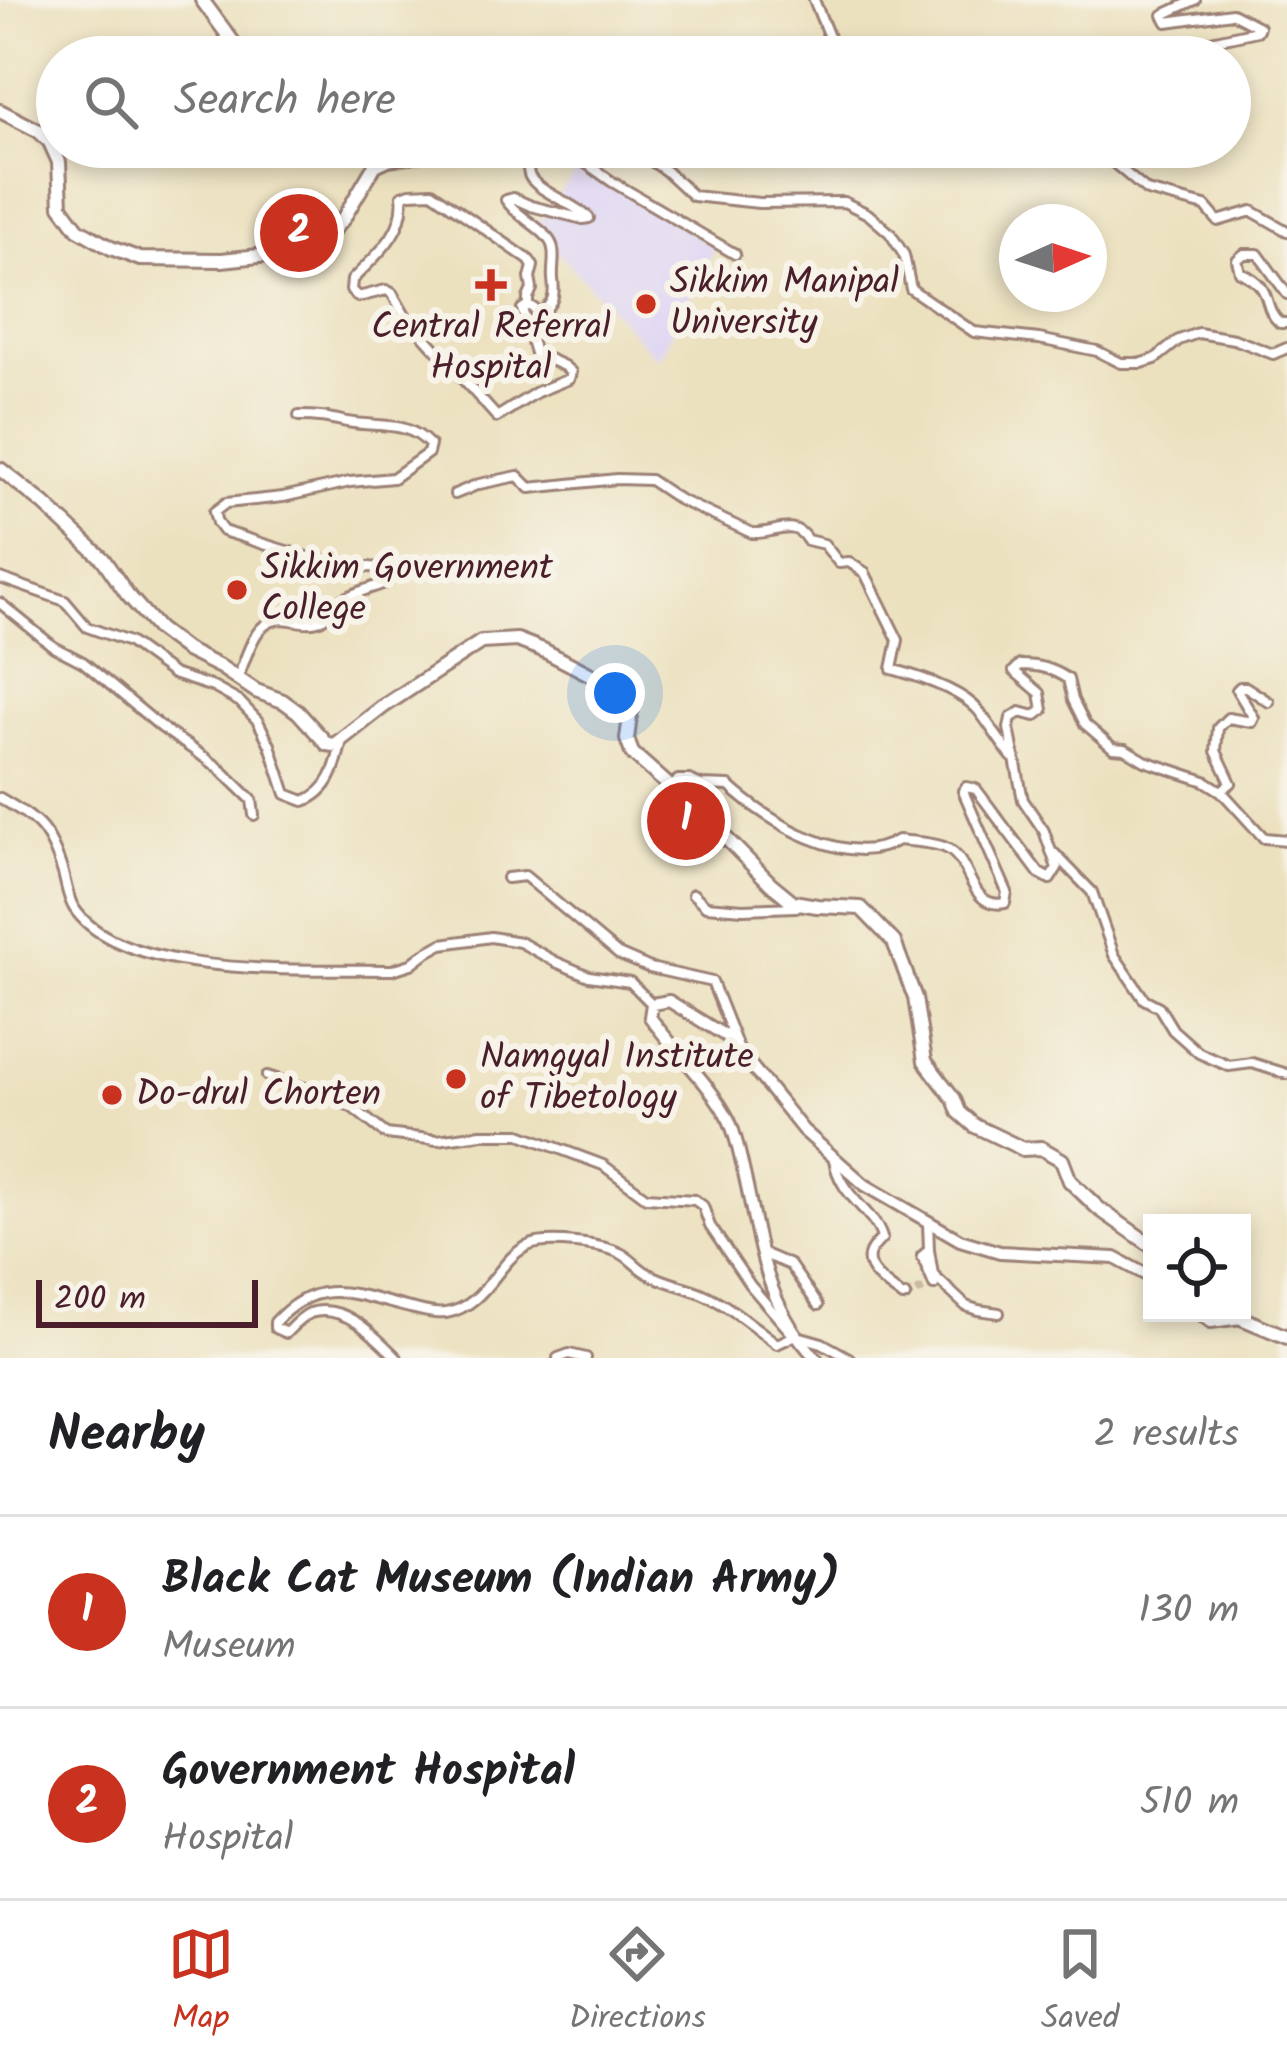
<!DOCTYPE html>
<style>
:root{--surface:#fff;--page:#f6f6f6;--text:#202124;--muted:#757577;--line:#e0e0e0;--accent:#c8321e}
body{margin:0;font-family:Kalam,sans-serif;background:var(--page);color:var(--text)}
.controls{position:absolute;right:36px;bottom:36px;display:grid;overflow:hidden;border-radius:0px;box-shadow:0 6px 18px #0003}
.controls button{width:108px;height:108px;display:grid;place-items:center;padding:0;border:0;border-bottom:3px solid var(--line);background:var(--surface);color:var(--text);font:60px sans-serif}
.compass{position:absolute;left:999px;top:204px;width:108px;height:108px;border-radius:50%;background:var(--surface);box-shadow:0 6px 18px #0003;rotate:87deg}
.scale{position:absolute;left:36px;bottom:30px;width:222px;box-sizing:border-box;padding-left:12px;border:6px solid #4a1f2b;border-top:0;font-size:33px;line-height:42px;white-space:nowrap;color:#4a1f2b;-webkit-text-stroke:9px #f7f3e8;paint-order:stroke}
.you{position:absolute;left:615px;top:693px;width:42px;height:42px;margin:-30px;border:9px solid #fff;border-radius:50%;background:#1a73e8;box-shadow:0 0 0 18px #1a73e833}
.badge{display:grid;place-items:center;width:78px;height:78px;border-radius:50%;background:var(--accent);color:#fff;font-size:39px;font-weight:700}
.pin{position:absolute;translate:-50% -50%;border:6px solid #fff;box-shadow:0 3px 12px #0006}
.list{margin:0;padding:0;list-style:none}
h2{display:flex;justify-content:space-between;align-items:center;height:156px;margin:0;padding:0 48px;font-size:51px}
h2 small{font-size:39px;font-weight:400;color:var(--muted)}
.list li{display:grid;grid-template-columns:78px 1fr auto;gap:36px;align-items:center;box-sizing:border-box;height:192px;padding:0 48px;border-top:3px solid var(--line)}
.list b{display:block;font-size:45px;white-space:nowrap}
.list p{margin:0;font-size:39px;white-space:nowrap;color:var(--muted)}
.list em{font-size:39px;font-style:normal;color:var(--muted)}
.icon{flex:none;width:66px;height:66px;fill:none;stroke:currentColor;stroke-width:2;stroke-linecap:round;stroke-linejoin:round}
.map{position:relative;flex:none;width:1287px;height:1358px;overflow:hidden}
.search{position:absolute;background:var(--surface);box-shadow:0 6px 18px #0003;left:36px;right:36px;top:36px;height:132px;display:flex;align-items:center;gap:30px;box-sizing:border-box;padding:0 42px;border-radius:66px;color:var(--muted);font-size:45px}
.sheet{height:540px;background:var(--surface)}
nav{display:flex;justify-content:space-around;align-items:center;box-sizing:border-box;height:168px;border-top:3px solid var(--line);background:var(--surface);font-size:33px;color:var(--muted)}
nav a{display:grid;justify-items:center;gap:6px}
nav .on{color:var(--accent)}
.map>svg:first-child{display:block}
</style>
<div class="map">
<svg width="1287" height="1358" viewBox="0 0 1287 1358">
<rect width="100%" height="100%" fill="#f7f3e8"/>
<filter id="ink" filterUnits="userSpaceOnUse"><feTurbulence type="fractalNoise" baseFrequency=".00833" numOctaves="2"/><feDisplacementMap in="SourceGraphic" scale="24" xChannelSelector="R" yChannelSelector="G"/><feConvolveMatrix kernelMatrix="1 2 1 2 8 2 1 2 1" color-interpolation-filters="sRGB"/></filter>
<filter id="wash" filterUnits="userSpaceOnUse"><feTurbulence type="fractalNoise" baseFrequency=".004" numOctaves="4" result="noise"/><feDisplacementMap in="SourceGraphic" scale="48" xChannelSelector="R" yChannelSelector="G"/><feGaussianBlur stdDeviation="2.7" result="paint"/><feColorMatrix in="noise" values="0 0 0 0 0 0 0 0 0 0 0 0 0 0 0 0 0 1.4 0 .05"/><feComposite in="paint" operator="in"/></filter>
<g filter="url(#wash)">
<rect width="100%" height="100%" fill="#ece1bf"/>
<path fill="#ded5f5" d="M583,163L715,248L658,359L534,227Z"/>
</g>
<g filter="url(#ink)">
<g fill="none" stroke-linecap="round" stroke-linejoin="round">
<path stroke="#ccbaa1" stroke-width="8" stroke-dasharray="8 4" stroke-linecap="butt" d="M905,1296L934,1285"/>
<g stroke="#9b8075" stroke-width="14">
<path id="minor" d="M814,0L829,37L833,57
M1179,57L1206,42L1257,31L1259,27L1232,13L1167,22L1163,15L1195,0
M517,147L527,157
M563,147L611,181L735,254
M642,147L643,155L666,171L693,196L759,203L844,202L868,214L890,233L904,255L911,289L974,332L1039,339L1097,351L1121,363H1142L1155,359L1179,340L1198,333L1234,339L1273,354L1287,348
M1098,147L1102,153L1147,191L1205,206L1218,221L1252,211L1287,231
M432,192L529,260L533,266L530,278L532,289L528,298V305L522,309L535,353L564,366L571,372L569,379L537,392L497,417L404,314L392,293L386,290L358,297L351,290L352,280C374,257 407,232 402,196L410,193Z
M1287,294L1258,254H1244L1237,260L1240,272C1277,289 1259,304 1280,323H1287
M528,305L541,313C554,302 555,296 553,279C552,269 555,259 553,249C551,231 517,218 506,200L513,198L531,206L583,219L589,218C575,204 539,192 530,177C527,171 528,164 527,157L542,147
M455,494L479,484L518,476L530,488L617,479L650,480L680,500L752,533C773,535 794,517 807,540L824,544L839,563L849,562L865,573L898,640L892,669C917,676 961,690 978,710C990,725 1000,742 1012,757
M0,578L65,601L87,627L129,642L173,674L213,687L240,702L258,721L270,745L286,794L304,801C331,791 336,766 342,740
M0,603L54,647L83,662L161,727L218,767L252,800L254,815
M238,677C250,650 255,613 291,620C300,622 312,624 320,620C328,616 334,605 342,600C355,592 373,588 387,582L388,572L382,568C319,565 282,549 223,531L217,523L214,512L226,503L283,497L350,482L393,478L428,453L430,445C406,419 379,428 347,422C328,418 320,416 299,416
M672,788L678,780H689L701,785L729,786C767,821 848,871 898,840C913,842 933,842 946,848C973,860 968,910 1005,903L1007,892L963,791L966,787L976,789L1039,873L1050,879L1057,868L1044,831L1023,800L1009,728L1011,718L1020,712L1035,716L1043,710L1040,693L1014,671L1020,665C1039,665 1051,668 1068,679L1073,700L1085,724L1113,748L1125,749L1145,761L1205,781L1221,791L1264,838L1287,840
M1221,791L1231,783L1216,751L1218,728L1228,718L1252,722L1254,718L1237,690L1240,687H1246L1269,702
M0,798C39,821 49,828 63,873C66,884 68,899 74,908C122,981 313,968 392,970L411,964L424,954L442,944L491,937L520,942L556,962L589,976L630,982L652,1004
M1055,854L1092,892L1114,955L1144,999L1159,1007L1173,1030L1199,1053L1229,1066L1252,1063L1287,1074
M507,878L525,876L618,954L650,968L712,982L737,1045
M693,894L706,906L743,909L796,907
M267,1076L330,1096L353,1108L386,1134L437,1140L481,1134H520L603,1165L646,1197L695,1200L703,1206L710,1226L750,1285L794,1336L777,1344C753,1326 729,1305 701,1293C684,1286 666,1283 649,1274C638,1269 631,1258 620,1253C602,1244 548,1238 530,1245C499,1256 488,1306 446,1313C434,1315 421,1310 410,1308C355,1295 319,1274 275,1322V1328L286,1333C293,1326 301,1317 310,1313C344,1302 376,1337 397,1358
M834,1159C839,1197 875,1211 882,1238C877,1244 870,1249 869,1256C865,1273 892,1288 903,1297L905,1296
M928,1222L929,1250L933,1275L966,1306L978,1310L999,1313
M928,1251L922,1256L934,1285
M762,1253L790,1265L818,1305
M801,1337L822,1343L849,1358
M558,1358L569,1354L586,1358"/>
</g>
<g stroke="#9b8075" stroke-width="16">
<path id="major" d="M1199,1313L1211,1322L1241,1318
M816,1358C764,1305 760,1242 744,1173C740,1156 736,1135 729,1120C710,1083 674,1051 650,1017L652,1004L669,1001L729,1038L803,1130L865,1185L960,1240L1000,1252L1115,1258L1152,1278"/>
</g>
<g stroke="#9b8075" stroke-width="18">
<path id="highway" d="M202,0L244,57
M0,111L39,131L50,142L59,162L61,206L78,229L111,248L140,259L222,260L268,255L283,250L304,251L319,245L343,219L375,165L388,159L468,147
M0,469L44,504L103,559L127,594L158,629L186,650L222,668L256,691L283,701L298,712L327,744L334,745L384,706L481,642L517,640L543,650L626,693L632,701L627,739L632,753L710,822L771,884L793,902L817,906L861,908L894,942L915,998L925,1061L954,1099L959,1112L975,1126L1023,1149L1041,1148L1062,1160L1070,1181L1098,1208L1152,1246
M1235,1313L1241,1318L1287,1337"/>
</g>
<use href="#minor" stroke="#fff" stroke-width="8"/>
<use href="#major" stroke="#fff" stroke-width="10"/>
<use href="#highway" stroke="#fff" stroke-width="12"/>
</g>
</g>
<g fill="#c8321e" stroke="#f7f3e8" stroke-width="4.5">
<path d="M485 267h12v12h12v12h-12v12h-12v-12h-12v-12h12z"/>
<circle cx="646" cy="304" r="12"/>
<circle cx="237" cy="590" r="12"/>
<circle cx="456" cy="1079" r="12"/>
<circle cx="112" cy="1095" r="12"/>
</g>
<g text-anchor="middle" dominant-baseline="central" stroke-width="12" stroke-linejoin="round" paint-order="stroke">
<g font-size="36" fill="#4a1f2b" stroke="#f7f3e8" text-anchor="start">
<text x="670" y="283">Sikkim Manipal<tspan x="670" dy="41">University</tspan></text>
<text x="491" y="328" text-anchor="middle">Central Referral<tspan x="491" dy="41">Hospital</tspan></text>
<text x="261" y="569">Sikkim Government<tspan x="261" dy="41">College</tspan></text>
<text x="480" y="1058">Namgyal Institute<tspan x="480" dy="41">of Tibetology</tspan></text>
<text x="136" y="1095">Do-drul Chorten</text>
</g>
</g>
</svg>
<div class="controls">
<button><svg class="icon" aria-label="locate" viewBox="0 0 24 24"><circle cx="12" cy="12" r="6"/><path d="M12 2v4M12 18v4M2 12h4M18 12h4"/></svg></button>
</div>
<svg class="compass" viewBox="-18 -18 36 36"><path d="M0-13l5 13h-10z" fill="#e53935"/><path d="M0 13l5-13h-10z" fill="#757577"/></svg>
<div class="scale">200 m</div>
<div class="you"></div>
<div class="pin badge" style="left:686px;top:821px">1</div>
<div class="pin badge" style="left:299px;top:233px">2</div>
<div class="search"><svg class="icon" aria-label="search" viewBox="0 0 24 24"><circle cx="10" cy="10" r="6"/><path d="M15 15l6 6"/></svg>Search here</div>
</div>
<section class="sheet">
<h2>Nearby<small>2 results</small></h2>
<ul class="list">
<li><span class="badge">1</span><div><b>Black Cat Museum (Indian Army)</b><p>Museum</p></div><em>130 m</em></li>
<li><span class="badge">2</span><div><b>Government Hospital</b><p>Hospital</p></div><em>510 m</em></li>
</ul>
</section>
<nav>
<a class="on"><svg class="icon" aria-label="map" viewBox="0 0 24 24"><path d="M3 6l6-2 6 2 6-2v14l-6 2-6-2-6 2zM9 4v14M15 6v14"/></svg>Map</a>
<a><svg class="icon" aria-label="directions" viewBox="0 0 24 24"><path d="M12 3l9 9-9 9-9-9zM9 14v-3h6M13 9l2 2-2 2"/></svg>Directions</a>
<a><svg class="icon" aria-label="saved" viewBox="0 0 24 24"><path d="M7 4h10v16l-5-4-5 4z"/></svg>Saved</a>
</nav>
